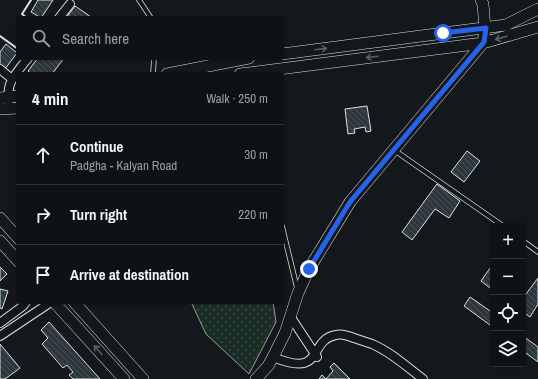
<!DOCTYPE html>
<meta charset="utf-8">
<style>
:root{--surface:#0f1215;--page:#181b1e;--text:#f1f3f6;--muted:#9b9ea0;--line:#2f3234}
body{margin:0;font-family:"Archivo Narrow",sans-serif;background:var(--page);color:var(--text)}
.controls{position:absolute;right:12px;bottom:12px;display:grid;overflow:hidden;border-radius:4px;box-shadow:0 1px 3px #0004}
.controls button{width:36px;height:36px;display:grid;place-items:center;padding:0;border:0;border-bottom:1px solid var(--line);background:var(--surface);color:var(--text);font:20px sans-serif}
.stop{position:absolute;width:12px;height:12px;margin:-9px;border:3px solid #2563eb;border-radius:50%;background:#fff}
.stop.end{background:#2563eb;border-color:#fff;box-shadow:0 1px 4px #0008}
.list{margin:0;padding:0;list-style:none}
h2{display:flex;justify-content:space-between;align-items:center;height:52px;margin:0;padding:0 16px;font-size:17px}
h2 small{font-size:13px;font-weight:400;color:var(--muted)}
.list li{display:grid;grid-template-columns:26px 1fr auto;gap:12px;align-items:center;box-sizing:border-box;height:60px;padding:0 16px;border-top:1px solid var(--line)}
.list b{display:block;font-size:15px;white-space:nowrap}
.list p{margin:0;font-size:13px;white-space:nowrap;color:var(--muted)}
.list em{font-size:13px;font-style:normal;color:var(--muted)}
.icon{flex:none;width:22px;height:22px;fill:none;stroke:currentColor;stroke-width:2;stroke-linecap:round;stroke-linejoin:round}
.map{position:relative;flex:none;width:538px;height:379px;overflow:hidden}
.search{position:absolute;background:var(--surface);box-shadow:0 1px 3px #0004;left:16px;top:16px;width:268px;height:44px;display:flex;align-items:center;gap:10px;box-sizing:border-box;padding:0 14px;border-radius:4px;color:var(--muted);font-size:15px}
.panel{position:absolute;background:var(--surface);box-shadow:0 1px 3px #0004;left:16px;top:72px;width:268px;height:232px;border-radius:4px}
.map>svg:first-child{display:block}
</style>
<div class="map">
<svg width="538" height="379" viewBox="0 0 538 379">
<defs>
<pattern id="park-dots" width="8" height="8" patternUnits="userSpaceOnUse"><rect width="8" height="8" fill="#1a2d24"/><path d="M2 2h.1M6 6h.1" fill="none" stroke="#3b4b43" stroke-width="1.8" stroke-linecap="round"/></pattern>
<pattern id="building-back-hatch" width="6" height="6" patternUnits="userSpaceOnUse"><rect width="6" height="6" fill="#2c363c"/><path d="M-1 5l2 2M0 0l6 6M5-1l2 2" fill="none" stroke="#4a5358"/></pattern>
</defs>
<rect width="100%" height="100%" fill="#14181c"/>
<path fill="url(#park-dots)" stroke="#939e99" d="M191,302H273L276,322L249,374L206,334Z"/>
<path fill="url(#building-back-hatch)" stroke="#d8e6dc" d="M38,0H53L41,18L31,12Z
M75,6L91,17L90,18H66Z
M6,44L17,53L5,69L0,66V52Z
M38,58H64L52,74H32L28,71Z
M367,106L371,131L366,132L365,127L354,129L355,133L348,134L345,109Z
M467,151L480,161L464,182L451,172Z
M437,184L460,201L449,218L435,209L412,240L402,232Z
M493,264V290L481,281Z
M0,267L7,274L0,281Z
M538,278V304L530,317L523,312V298Z
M0,289L8,291L2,309L0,308Z
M470,297L493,313V321L490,325L464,306Z
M49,322L100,379H73L69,375L73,372L67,365L63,368L42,344L48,338L41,330Z
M523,336L538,347V362L523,351Z
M0,344L20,368L5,379H0Z
M334,363L350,379H319L322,375L326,379L333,371L330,367Z"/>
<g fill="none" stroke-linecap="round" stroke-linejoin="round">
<g stroke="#d8e6dc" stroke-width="5.5">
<path id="lane" d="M139,0L151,18
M153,74L154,58
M394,150L503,226
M282,226L297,288
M523,241L538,252"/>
</g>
<g stroke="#d8e6dc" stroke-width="10">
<path id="street" d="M59,18L70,4
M0,69L12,79
M9,109C6,81 12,79 28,58
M290,316L317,357
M0,323L23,306L26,302
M0,336L51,302
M273,357C326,379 307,340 336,335C342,333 349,336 354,338C360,340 366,342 372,344C391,352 407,367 423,379"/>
</g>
<g stroke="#d8e6dc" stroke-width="12">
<path id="secondary" d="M282,54L506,25L538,9
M167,74L249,58
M240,74L483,43L538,27
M0,98L18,96
M0,109L18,108
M0,218L18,238
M0,241L18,261
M54,302L124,379
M74,302L143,379
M256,379L268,366L273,357L285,333L298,293L309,269L350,202L483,43L485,29L483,4L481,0"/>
</g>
<use href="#lane" stroke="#14181c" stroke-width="4"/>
<use href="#street" stroke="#14181c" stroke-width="8"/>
<use href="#secondary" stroke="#14181c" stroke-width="11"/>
<path stroke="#d8e6dc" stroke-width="2" d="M27,18L22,14L31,0
M0,36L18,49"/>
</g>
<defs><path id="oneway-shaft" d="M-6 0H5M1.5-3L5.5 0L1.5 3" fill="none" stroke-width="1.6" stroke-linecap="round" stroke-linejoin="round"/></defs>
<g stroke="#59605f">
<use href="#oneway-shaft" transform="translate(501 38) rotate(164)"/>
<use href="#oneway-shaft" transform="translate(321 49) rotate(-7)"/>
<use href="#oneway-shaft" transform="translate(372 57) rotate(173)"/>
<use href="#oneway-shaft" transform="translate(98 350) rotate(-132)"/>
</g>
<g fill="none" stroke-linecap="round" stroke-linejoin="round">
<path stroke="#2563eb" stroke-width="5" d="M309,269L350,202L484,42L486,28L443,33"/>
</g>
</svg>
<div class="controls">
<button>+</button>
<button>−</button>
<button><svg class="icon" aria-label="locate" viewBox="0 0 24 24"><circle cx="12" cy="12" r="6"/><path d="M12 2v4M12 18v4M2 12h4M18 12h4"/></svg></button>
<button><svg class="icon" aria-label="layers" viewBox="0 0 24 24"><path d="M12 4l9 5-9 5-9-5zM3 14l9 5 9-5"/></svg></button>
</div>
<div class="stop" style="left:443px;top:33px"></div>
<div class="stop end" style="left:309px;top:269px"></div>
<div class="search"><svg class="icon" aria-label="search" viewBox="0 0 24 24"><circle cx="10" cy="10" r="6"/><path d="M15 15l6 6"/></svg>Search here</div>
<section class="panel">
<h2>4 min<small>Walk · 250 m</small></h2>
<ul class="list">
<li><svg class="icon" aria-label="ahead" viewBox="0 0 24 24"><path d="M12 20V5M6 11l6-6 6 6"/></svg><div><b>Continue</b><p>Padgha - Kalyan Road</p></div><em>30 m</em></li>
<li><svg class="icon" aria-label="right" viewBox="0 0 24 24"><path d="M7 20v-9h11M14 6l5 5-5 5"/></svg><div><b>Turn right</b></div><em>220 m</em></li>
<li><svg class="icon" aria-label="arrive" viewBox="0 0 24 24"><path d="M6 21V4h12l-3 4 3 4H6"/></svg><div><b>Arrive at destination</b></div></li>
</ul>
</section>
</div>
